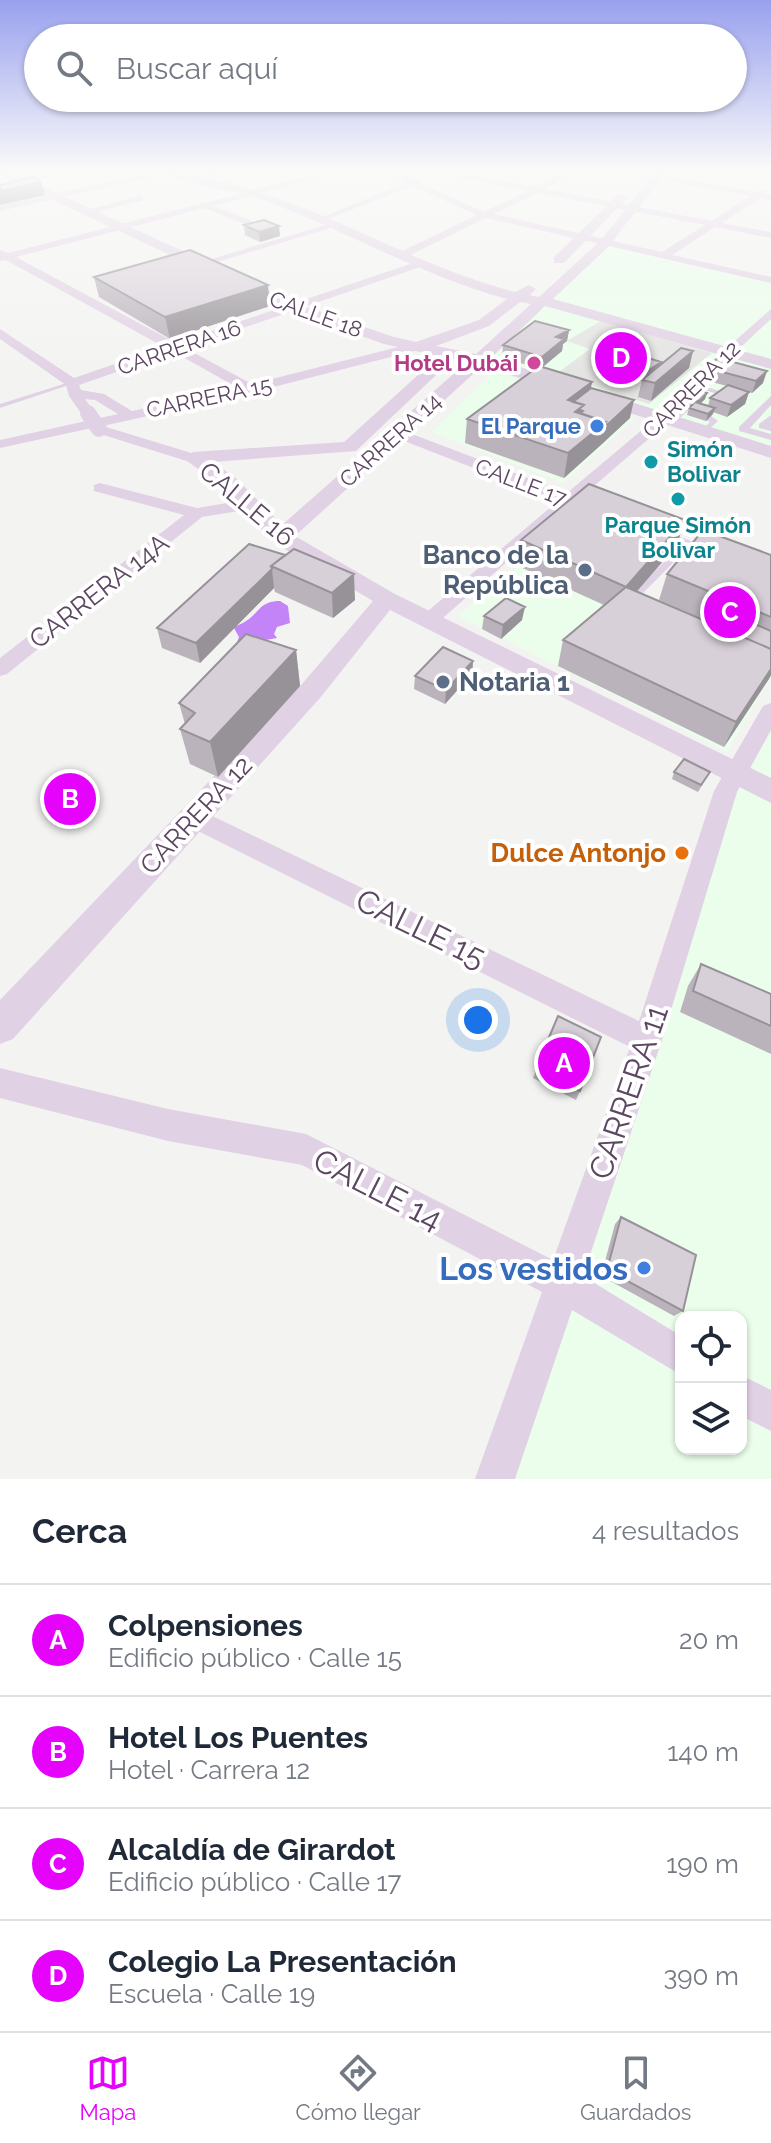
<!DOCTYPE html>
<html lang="es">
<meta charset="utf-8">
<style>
:root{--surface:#fff;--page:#f6f6f7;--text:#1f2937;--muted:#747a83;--line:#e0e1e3;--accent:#e503fc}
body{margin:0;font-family:Raleway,sans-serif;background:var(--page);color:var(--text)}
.controls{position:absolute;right:24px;bottom:24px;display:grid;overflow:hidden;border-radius:16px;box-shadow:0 2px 6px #0004}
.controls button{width:72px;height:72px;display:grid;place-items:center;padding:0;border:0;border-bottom:2px solid var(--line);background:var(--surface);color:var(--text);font:40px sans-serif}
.you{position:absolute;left:478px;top:1020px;width:28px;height:28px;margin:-20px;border:6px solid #fff;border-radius:50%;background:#1a73e8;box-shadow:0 0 0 12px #1a73e833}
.badge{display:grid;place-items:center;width:52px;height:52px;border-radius:50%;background:var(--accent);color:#fff;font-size:26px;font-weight:700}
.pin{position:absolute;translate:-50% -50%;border:4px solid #fff;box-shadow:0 2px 8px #0006}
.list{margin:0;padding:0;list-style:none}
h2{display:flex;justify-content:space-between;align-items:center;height:104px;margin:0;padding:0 32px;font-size:34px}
h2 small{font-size:26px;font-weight:400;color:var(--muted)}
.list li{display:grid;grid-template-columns:52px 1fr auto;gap:24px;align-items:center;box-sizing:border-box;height:112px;padding:0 32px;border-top:2px solid var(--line)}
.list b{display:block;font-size:30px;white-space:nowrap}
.list p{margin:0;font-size:26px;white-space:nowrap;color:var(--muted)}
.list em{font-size:26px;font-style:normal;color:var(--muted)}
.icon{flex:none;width:44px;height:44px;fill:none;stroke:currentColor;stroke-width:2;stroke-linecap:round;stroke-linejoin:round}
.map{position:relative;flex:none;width:771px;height:1479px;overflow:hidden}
.search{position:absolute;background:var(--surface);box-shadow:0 2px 6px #0004;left:24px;right:24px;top:24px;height:88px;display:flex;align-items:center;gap:20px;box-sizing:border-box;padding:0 28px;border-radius:44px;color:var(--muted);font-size:30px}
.sheet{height:552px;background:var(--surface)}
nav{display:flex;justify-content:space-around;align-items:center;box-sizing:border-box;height:112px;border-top:2px solid var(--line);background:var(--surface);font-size:22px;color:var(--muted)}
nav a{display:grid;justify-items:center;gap:4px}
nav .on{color:var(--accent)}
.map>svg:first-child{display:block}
</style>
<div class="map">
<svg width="771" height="1479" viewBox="0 0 771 1479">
<rect width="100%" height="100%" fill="#f3f4f1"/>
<path fill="#eafeeb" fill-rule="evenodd" d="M604,244L771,280V452L480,359Z
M493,372L635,418L563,483L432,432Z
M518,566L619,612L640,592L771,648V676L727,752L458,616Z
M771,711V1479H495L726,791ZM681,1317H741V1449H681Z"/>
<path fill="#e4e5e3" d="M601,321L712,353L649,404L556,374L590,349L567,341Z"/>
<path fill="#c384f7" d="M280,601L288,606L290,623L277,627L274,634L277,638L236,645L239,637L234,628C237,625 242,624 246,621C260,612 260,601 280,601Z"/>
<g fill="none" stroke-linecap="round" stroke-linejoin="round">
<path fill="#e1d1e4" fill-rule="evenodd" d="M70,382L75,383L0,408V404Z
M692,382L719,391L720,392L717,394L690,385L689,384Z
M692,403L694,404V406L676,421H670V417Z
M705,416H711L718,421L706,432L702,430L710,422L705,420Z
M683,545L686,546V550L638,598H632V594L680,546Z"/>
<path fill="#e1d1e4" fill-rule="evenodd" d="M771,396V405L750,428L771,434V440L739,431V427Z
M771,415V431L759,428V424Z"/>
<path fill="#e1d1e4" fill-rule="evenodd" d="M64,170H80L0,189V183Z
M168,170L175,172L0,211V205Z
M209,170H217L214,184L207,182Z
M333,170H347L214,206L280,232V236H274L205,208L16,257L176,343L422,260L426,261V265L185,348L252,384L418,342L424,346L422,349L250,393L103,426L198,455V461L193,463L94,432L92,428L0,448V440L118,414L95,400L85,399L95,413L88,417L83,416L69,396L66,385L0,339V329L74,378L164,347L6,260L0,261V250L8,253ZM174,352L238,388L132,411L104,394L81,390L79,385Z
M379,170C395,170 407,179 423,178L420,183L484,212L528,191L442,174L439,170L536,187L565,170H575L545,189L712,221L750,196L609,170H628L757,192L766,190V194H771V200L760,198L722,223L771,232V238L715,227L672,255L771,277V283L486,218L408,256H400V252L477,215L412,186L323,221V217L405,183ZM538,193L705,225L662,252L494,214Z
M141,195L144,200L97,212L92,209Z
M336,222L344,224L190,270L181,268Z
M771,309V319L672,411L660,429L580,498L588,504L586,507L571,506L436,624H422L419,620L422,616L558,501L394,437V431H404L567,493L649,424L662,405Z
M100,483L197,508L251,499L259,504L251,509L202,517L7,674L0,676V658L184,515L94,491V485Z
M650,526L691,541L694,545L689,552H677L675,547L644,535L642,531L644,527Z
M771,703V730L737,792L662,1040L583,1276L681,1336V1375L572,1310L515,1479H475L542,1292L302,1165L168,1141L0,1098V1068L168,1109L306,1134L553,1260L630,1047L186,825L182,818L186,811L194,808L202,811L639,1021L714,791L763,706Z
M741,1375L771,1390V1431L741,1416Z"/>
<path fill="#e1d1e4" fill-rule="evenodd" d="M0,170H7L297,304L394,337L416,342L479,320L507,299C421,276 342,228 258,198C229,188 184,186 159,170C184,170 207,178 231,184C330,209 417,267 515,292L529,285L536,289L530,295L539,297L600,241L657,170H668L608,247L553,299L771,359V369L545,306L491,358L771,446V458L482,366L295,536L395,594L771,778V803L390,610L320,698L13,1039L0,1044V1000L302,684L373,601L273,542L223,487L183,458L193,452L344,442L439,356L384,344L287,310L0,175ZM520,302L531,304L476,354L436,346L489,326ZM453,359L467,362L282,525L237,479L213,462L356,451Z
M619,194L629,196L564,263H554V257Z"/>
<path stroke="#e1d1e4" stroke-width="16" d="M88,413L99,429"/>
</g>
<path fill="#bab3bb" d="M244,225L280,236L260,242L245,235Z
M94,277L270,306L170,339L99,297Z
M569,330L567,341L563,344L562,351L543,367L591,388L630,418L564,478L465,443L467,419L536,368L502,357L503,345Z
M693,351L689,368L651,401L638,397L642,380L640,381L619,374L620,368L661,362L660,365Z
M718,358L763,383L752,393L749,392L745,404L727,417L713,412L706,421L687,415L689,408L692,405L682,402L684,396L707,393L705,399L700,404L708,406L710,398L727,386L704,380L707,368Z
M521,540L677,545L637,591L724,629L659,600L667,574L771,555V675L724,747L558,666L563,640L604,605L518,566Z
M249,544L355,600L333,618L275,592L274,588L200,663L162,648L157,628Z
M484,616L522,620L501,639L482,629Z
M296,650L300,686L218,777L190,764L180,729L185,724L179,703Z
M473,661L472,674L445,704L414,689L415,676Z
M674,772H710L698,792L672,779Z
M701,964L771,994V1054L680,1012L688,986Z
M558,1016L580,1091L576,1100L533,1078Z
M621,1217L683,1311L674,1316L601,1276L615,1224Z"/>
<path fill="#979298" d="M41,182L45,195L0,205V191Z
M279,226L280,236L260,242L259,232Z
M268,285L270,306L170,339L165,317Z
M569,330L567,341L563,344L562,351L540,369L542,357L556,337Z
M693,351L689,368L651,401L655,383Z
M661,362L659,368L640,381L642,375Z
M767,371L763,383L752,393L756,381Z
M592,382L588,406L582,419L568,400Z
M749,392L745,404L727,417L731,405Z
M707,393L705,399L697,407L699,401Z
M634,400L630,418L601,445L605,427Z
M715,408L713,414L706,421L708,414Z
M606,422L601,445L564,478L568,453Z
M685,520L677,545L619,612L626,587Z
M272,569L274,588L200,663L196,643Z
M354,574L355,600L333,618L332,593Z
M525,607L522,620L501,639L503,625Z
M296,650L300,686L218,777L210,742Z
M473,661L472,674L445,704L446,690Z
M771,669V675L769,679L724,747L736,722Z"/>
<path fill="#d8d0d9" stroke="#979298" stroke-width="2" d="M33,177L41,182L0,191V185Z
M264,220L279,226L259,232L244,225Z
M190,250L268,285L165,317L94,277Z
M535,321L569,330L556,337L564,339L542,357L503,345Z
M681,348L693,351L655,383L642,380Z
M639,355L661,362L642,375L620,368Z
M718,358L767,371L756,381L707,368Z
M539,366L592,382L568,400L584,405L575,412L606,422L568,453L467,419Z
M728,385L749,392L731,405L710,398Z
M591,388L634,400L605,427L606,422L580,413L583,411L579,409L584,405L573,402Z
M692,388L707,393L699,401L684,396Z
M695,402L715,408L708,414L689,408Z
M589,484L685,520L626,587L521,540Z
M703,530L771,555V617L667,574Z
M249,544L285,555L271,566L272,569L196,643L157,628Z
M294,549L354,574L332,593L271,566Z
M626,587L771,649V669L736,722L563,640Z
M506,598L525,607L503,625L484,616Z
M736,616L771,631V649L724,629Z
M246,634L296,650L210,742L180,729L195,713L179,703Z
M443,647L473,661L446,690L415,676Z
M684,759L710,772L701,785L674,772Z
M701,964L771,994V1026L693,991Z
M558,1016L601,1037L580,1091L536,1068Z
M621,1217L696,1255L683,1311L607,1270Z"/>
<linearGradient id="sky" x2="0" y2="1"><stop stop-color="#99a1ee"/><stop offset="0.45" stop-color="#fafaf9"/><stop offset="1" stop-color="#fafaf9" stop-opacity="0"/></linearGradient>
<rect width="771" height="377" fill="url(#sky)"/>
<circle fill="#d1479c" stroke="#fff" stroke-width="3" cx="534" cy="363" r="8"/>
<g fill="#3f7fe0" stroke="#fff" stroke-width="3">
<circle cx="597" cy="426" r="8"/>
<circle cx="644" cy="1268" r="8"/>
</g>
<g fill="#0f9aa8" stroke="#fff" stroke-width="3">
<circle cx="651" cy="462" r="8"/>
<circle cx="678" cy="499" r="8"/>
</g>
<g fill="#5c6f8a" stroke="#fff" stroke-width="3">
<circle cx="585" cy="570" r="8"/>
<circle cx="443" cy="682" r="8"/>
</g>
<circle fill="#e8710a" stroke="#fff" stroke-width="3" cx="682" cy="853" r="8"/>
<g text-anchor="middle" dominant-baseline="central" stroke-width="8" stroke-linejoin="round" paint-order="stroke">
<g font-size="22" fill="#5c4661" stroke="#fff">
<text transform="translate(316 314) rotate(20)">CALLE 18</text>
<text transform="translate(179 347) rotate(-19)">CARRERA 16</text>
<text transform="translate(691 389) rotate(-45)">CARRERA 12</text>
<text transform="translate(209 397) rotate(-12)">CARRERA 15</text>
<text transform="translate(390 440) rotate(-42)">CARRERA 14</text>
<text transform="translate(521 482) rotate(21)">CALLE 17</text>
</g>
<g font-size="22" font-weight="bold" fill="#b23c85" stroke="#fff" text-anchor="end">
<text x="518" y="363">Hotel Dubái</text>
</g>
<g font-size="22" font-weight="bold" fill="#366cbe" stroke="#fff" text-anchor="end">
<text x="581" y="426">El Parque</text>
</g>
<g font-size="22" font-weight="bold" fill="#0d838f" stroke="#fff" text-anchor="start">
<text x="667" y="449">Simón<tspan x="667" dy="25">Bolivar</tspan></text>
<text x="678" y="525" text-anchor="middle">Parque Simón<tspan x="678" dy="25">Bolivar</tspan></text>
</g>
<g font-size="26" fill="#5c4661" stroke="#fff">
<text transform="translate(247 504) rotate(40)">CALLE 16</text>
<text transform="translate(99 591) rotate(-38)">CARRERA 14A</text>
<text transform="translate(196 815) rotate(-47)">CARRERA 12</text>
</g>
<g font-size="26" font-weight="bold" fill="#4e5e75" stroke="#fff" text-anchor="end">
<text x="569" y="555">Banco de la<tspan x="569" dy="30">República</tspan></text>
<text x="459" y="682" text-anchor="start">Notaria 1</text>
</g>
<g font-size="26" font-weight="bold" fill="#c56008" stroke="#fff" text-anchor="end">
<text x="666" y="853">Dulce Antonjo</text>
</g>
<g font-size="32" fill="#5c4661" stroke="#fff">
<text transform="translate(421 928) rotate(26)">CALLE 15</text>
<text transform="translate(628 1092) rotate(-71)">CARRERA 11</text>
<text transform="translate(378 1189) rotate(27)">CALLE 14</text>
</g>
<g font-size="32" font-weight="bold" fill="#366cbe" stroke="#fff" text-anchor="end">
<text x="628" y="1268">Los vestidos</text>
</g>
</g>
</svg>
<div class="controls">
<button><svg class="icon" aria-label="locate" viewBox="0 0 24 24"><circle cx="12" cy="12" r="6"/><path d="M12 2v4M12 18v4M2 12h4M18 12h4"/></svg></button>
<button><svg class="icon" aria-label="layers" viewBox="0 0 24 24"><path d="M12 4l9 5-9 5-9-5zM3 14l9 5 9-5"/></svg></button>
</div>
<div class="you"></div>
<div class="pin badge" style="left:564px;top:1063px">A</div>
<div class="pin badge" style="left:70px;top:799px">B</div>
<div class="pin badge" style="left:730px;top:612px">C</div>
<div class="pin badge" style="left:621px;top:358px">D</div>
<div class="search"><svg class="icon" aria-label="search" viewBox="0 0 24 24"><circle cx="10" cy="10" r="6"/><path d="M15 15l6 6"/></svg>Buscar aquí</div>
</div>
<section class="sheet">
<h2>Cerca<small>4 resultados</small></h2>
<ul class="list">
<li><span class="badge">A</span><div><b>Colpensiones</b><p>Edificio público · Calle 15</p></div><em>20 m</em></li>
<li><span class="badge">B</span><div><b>Hotel Los Puentes</b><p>Hotel · Carrera 12</p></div><em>140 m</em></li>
<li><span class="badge">C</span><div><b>Alcaldía de Girardot</b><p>Edificio público · Calle 17</p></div><em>190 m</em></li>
<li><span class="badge">D</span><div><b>Colegio La Presentación</b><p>Escuela · Calle 19</p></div><em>390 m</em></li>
</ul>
</section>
<nav>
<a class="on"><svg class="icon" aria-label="map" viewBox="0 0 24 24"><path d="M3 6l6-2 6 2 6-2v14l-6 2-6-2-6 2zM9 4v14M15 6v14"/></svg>Mapa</a>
<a><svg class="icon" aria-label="directions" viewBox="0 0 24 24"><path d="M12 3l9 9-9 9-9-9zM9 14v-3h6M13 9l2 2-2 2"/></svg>Cómo llegar</a>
<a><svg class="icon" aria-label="saved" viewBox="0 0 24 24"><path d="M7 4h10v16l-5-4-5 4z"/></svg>Guardados</a>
</nav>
